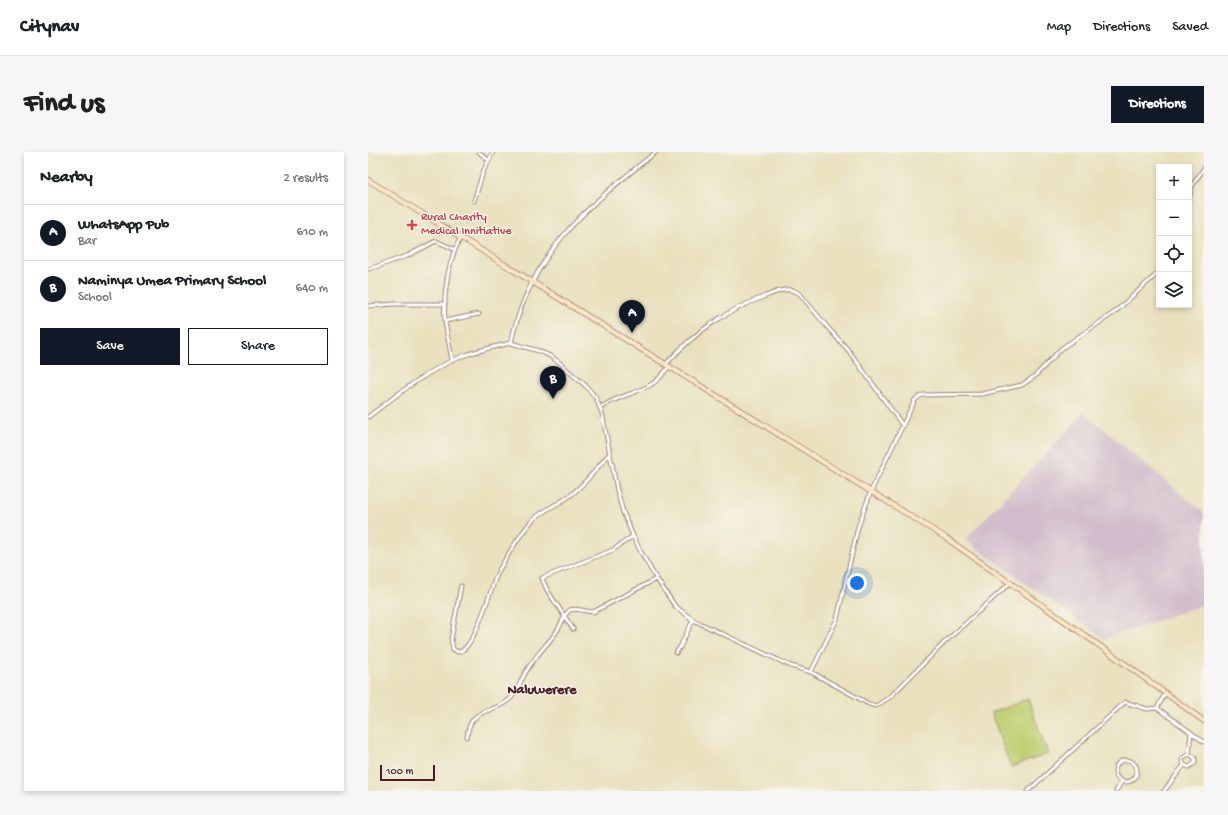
<!DOCTYPE html>
<meta charset="utf-8">
<style>
:root{--surface:#fff;--page:#f6f6f6;--text:#202124;--muted:#757577;--line:#e0e0e0;--accent:#111827}
body{margin:0;font-family:"Gochi Hand",sans-serif;background:var(--page);color:var(--text)}
.controls{position:absolute;right:12px;top:12px;display:grid;overflow:hidden;border-radius:0px;box-shadow:0 2px 6px #0003}
.controls button{width:36px;height:36px;display:grid;place-items:center;padding:0;border:0;border-bottom:1px solid var(--line);background:var(--surface);color:var(--text);font:20px sans-serif}
.scale{position:absolute;left:12px;bottom:10px;width:55px;box-sizing:border-box;padding-left:4px;border:2px solid #4a1f2b;border-top:0;font-size:11px;line-height:14px;white-space:nowrap;color:#4a1f2b;-webkit-text-stroke:3px #f7f3e8;paint-order:stroke}
.you{position:absolute;left:489px;top:431px;width:14px;height:14px;margin:-10px;border:3px solid #fff;border-radius:50%;background:#1a73e8;box-shadow:0 0 0 6px #1a73e833}
.badge{display:grid;place-items:center;width:26px;height:26px;border-radius:50%;background:var(--accent);color:#fff;font-size:13px;font-weight:700}
.pin{position:absolute;translate:-50% -33px;filter:drop-shadow(0 1px 2px #0008)}
.pin::after{content:'';position:absolute;top:21px;width:14px;height:12px;background:inherit;clip-path:polygon(0 0,100% 0,50% 100%)}
.list{margin:0;padding:0;list-style:none}
h2{display:flex;justify-content:space-between;align-items:center;height:52px;margin:0;padding:0 16px;font-size:17px}
h2 small{font-size:13px;font-weight:400;color:var(--muted)}
.list li{display:grid;grid-template-columns:26px 1fr auto;gap:12px;align-items:center;box-sizing:border-box;height:56px;padding:0 16px;border-top:1px solid var(--line)}
.list b{display:block;font-size:15px;white-space:nowrap}
.list p{margin:0;font-size:13px;white-space:nowrap;color:var(--muted)}
.list em{font-size:13px;font-style:normal;color:var(--muted)}
.actions{display:flex;gap:8px;padding:12px 16px}
.actions a{flex:1;padding:9px 0;border:1px solid var(--accent);border-radius:0px;text-align:center;font-size:14px;color:var(--accent)}
.actions .main{background:var(--accent);color:#fff}
.icon{flex:none;width:22px;height:22px;fill:none;stroke:currentColor;stroke-width:2;stroke-linecap:round;stroke-linejoin:round}
.map{position:relative;flex:none;width:836px;height:639px;overflow:hidden;border-radius:0px}
header{display:flex;align-items:center;gap:24px;box-sizing:border-box;height:56px;padding:0 20px;background:var(--surface);border-bottom:1px solid var(--line)}
header strong{font-size:19px}
nav{display:flex;gap:22px;margin-inline-start:auto;font-size:14px}
.intro{display:flex;align-items:center;justify-content:space-between;box-sizing:border-box;height:96px;padding:0 24px}
h1{margin:0;font-size:28px}
.button{padding:10px 18px;border-radius:0px;background:var(--accent);color:#fff;font-size:14px;font-weight:700}
main{display:flex;gap:24px;padding:0 24px}
aside{flex:1;background:var(--surface);border-radius:0px;box-shadow:0 2px 6px #0003}
.map>svg:first-child{display:block}
</style>
<header>
<strong>Citynav</strong>
<nav><a>Map</a><a>Directions</a><a>Saved</a></nav>
</header>
<div class="intro"><h1>Find us</h1><a class="button">Directions</a></div>
<main>
<aside>
<h2>Nearby<small>2 results</small></h2>
<ul class="list">
<li><span class="badge">A</span><div><b>WhatsApp Pub</b><p>Bar</p></div><em>610 m</em></li>
<li><span class="badge">B</span><div><b>Naminya Umea Primary School</b><p>School</p></div><em>640 m</em></li>
</ul>
<div class="actions"><a class="main">Save</a><a>Share</a></div>
</aside>
<div class="map">
<svg width="836" height="639" viewBox="0 0 836 639">
<rect width="100%" height="100%" fill="#f7f3e8"/>
<filter id="ink" filterUnits="userSpaceOnUse"><feTurbulence type="fractalNoise" baseFrequency=".025" numOctaves="2"/><feDisplacementMap in="SourceGraphic" scale="8" xChannelSelector="R" yChannelSelector="G"/><feConvolveMatrix kernelMatrix="1 2 1 2 8 2 1 2 1" color-interpolation-filters="sRGB"/></filter>
<filter id="wash" filterUnits="userSpaceOnUse"><feTurbulence type="fractalNoise" baseFrequency=".012" numOctaves="4" result="noise"/><feDisplacementMap in="SourceGraphic" scale="16" xChannelSelector="R" yChannelSelector="G"/><feGaussianBlur stdDeviation="0.9" result="paint"/><feColorMatrix in="noise" values="0 0 0 0 0 0 0 0 0 0 0 0 0 0 0 0 0 1.4 0 .05"/><feComposite in="paint" operator="in"/></filter>
<g filter="url(#wash)">
<rect width="100%" height="100%" fill="#e9e1be"/>
<path fill="#d1bdcb" d="M715,260L836,361V452L737,487L597,388L704,274Z"/>
<path fill="#bfcf72" stroke="#84774e" d="M660,547L680,602L643,615L623,561Z"/>
</g>
<g filter="url(#ink)">
<g fill="none" stroke-linecap="round" stroke-linejoin="round">
<g stroke="#9a8074" stroke-width="5">
<path id="street" d="M111,0L120,8
M821,47L824,34L836,16
M106,49L115,20L125,0
M1,117L39,104L68,89L86,97
M0,154L26,152H77
M77,169L111,162
M143,191L171,199L182,204L192,211L205,223L218,234L228,246L234,261L249,338L255,360L265,384L274,402L286,423L307,454L325,468L423,514L443,520L501,552L508,554L522,545L577,490L643,430
M84,208C82,196 79,182 77,169C75,142 80,108 93,85
M298,212C327,180 357,159 398,144C410,139 421,134 432,142L461,177L481,199L535,274
M232,256C248,244 268,242 284,232C291,228 296,220 302,214
M0,265C30,242 61,217 95,204C110,198 127,195 143,191C162,100 219,55 288,0
M93,434L83,487L85,497L90,500C107,499 123,433 131,418C140,403 152,381 165,368C175,358 191,352 203,343C218,331 230,315 242,301
M205,477L179,438L174,426L245,398L265,384
M308,501L312,495L325,468
M443,520L469,467L490,375L503,339L547,248L552,244L555,243L614,242L654,233L667,224L694,196L747,160L791,120
M789,556L797,542
M99,585C102,554 124,563 142,547C150,539 153,527 159,518C167,504 180,492 189,479C194,472 195,463 202,458C206,455 219,460 225,460L288,427
M821,602L823,580
M747 619a11 11 0 1 1 22 0a11 11 0 1 1-22 0Z
M816,613L821,615L827,611V606L821,602
M816,613L814,608L815,606L821,602
M660,639L757,550L779,557L789,556L836,590
M748,639L754,629
M796,639L816,613"/>
</g>
<g stroke="#9a8074" stroke-width="6">
<path id="secondary" d="M0,28L578,386L732,494L836,569"/>
</g>
<use href="#street" stroke="#fff" stroke-width="3"/>
<use href="#secondary" stroke="#fbe6c4" stroke-width="4.5"/>
</g>
</g>
<path fill="#e0444e" stroke="#f7f3e8" stroke-width="1.5" d="M42 67h4v4h4v4h-4v4h-4v-4h-4v-4h4z"/>
<g text-anchor="middle" dominant-baseline="central" stroke-width="3" stroke-linejoin="round" paint-order="stroke">
<g font-size="12" fill="#be3a42" stroke="#f7f3e8" text-anchor="start">
<text x="53" y="66">Rural Charity<tspan x="53" dy="14">Medical Innitiative</tspan></text>
</g>
<g font-size="14" font-weight="bold" fill="#4a1f2b" stroke="#f7f3e8">
<text x="174" y="538">Naluwerere</text>
</g>
</g>
</svg>
<div class="controls">
<button>+</button>
<button>−</button>
<button><svg class="icon" aria-label="locate" viewBox="0 0 24 24"><circle cx="12" cy="12" r="6"/><path d="M12 2v4M12 18v4M2 12h4M18 12h4"/></svg></button>
<button><svg class="icon" aria-label="layers" viewBox="0 0 24 24"><path d="M12 4l9 5-9 5-9-5zM3 14l9 5 9-5"/></svg></button>
</div>
<div class="scale">100 m</div>
<div class="you"></div>
<div class="pin badge" style="left:264px;top:181px">A</div>
<div class="pin badge" style="left:185px;top:247px">B</div>
</div>
</main>
